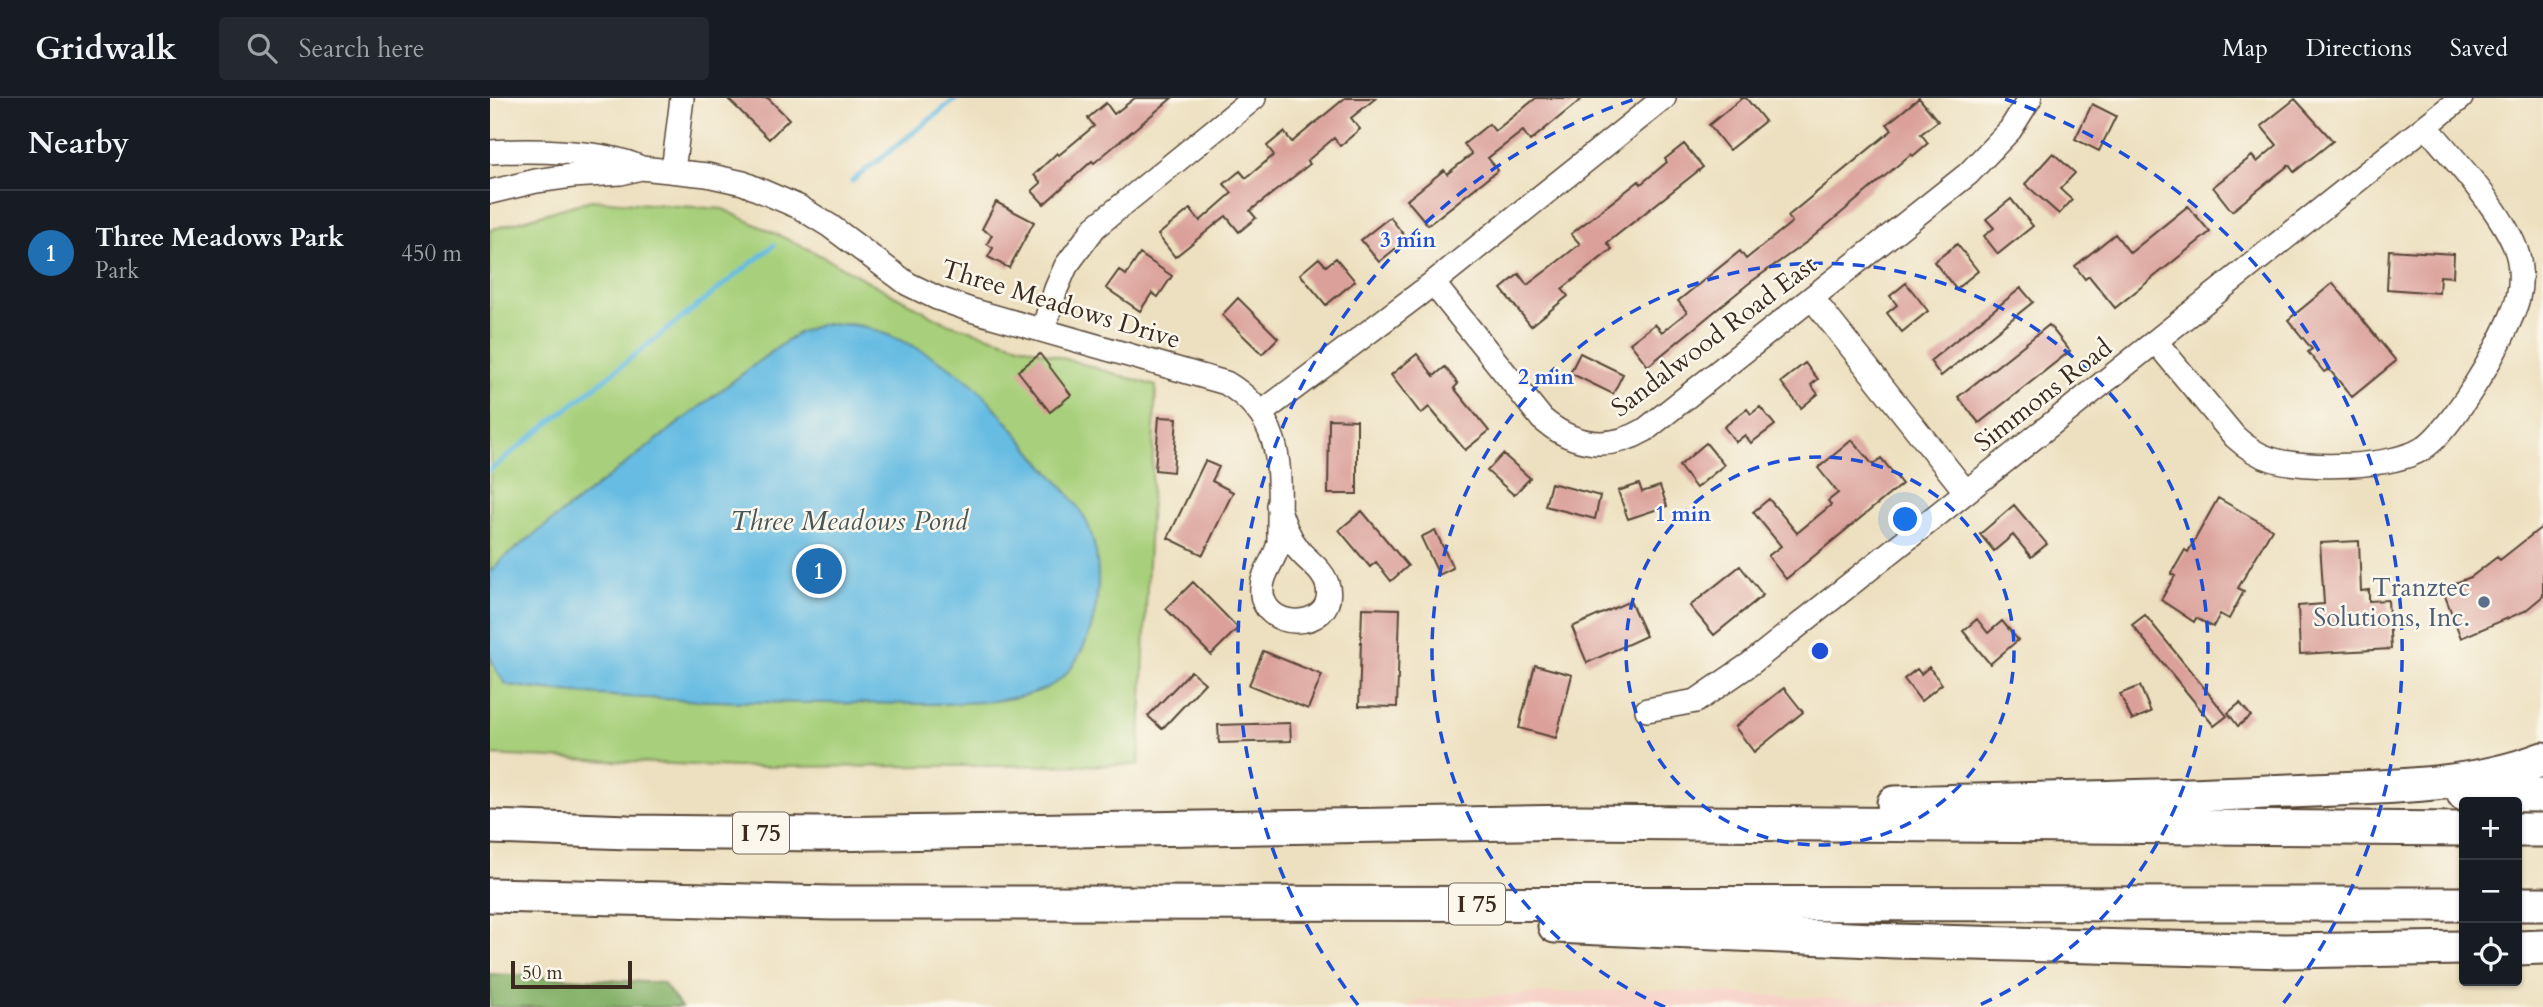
<!DOCTYPE html>
<meta charset="utf-8">
<style>
:root{--surface:#171b24;--page:#242831;--text:#f1f3f6;--muted:#9ea1a6;--line:#363941;--accent:#1f6fb2}
body{margin:0;font-family:Cardo,serif;background:var(--page);color:var(--text)}
.controls{position:absolute;right:21px;bottom:21px;display:grid;overflow:hidden;border-radius:7px;box-shadow:0 2px 5px #0004}
.controls button{width:63px;height:63px;display:grid;place-items:center;padding:0;border:0;border-bottom:2px solid var(--line);background:var(--surface);color:var(--text);font:35px sans-serif}
.scale{position:absolute;left:21px;bottom:18px;width:121px;box-sizing:border-box;padding-left:7px;border:4px solid #3b2a1e;border-top:0;font-size:19px;line-height:24px;white-space:nowrap;color:#3b2a1e;-webkit-text-stroke:5px #fbf7ec;paint-order:stroke}
.you{position:absolute;left:1416px;top:422px;width:24px;height:24px;margin:-18px;border:5px solid #fff;border-radius:50%;background:#1a73e8;box-shadow:0 0 0 10px #1a73e833}
.badge{display:grid;place-items:center;width:46px;height:46px;border-radius:50%;background:var(--accent);color:#fff;font-size:23px;font-weight:700}
.pin{position:absolute;translate:-50% -50%;border:4px solid #fff;box-shadow:0 2px 7px #0006}
.list{margin:0;padding:0;list-style:none}
h2{display:flex;justify-content:space-between;align-items:center;height:91px;margin:0;padding:0 28px;font-size:30px}
h2 small{font-size:23px;font-weight:400;color:var(--muted)}
.list li{display:grid;grid-template-columns:46px 1fr auto;gap:21px;align-items:center;box-sizing:border-box;height:126px;padding:0 28px;border-top:2px solid var(--line)}
.list b{display:block;font-size:26px;white-space:nowrap}
.list p{margin:0;font-size:23px;white-space:nowrap;color:var(--muted)}
.list em{font-size:23px;font-style:normal;color:var(--muted)}
.icon{flex:none;width:38px;height:38px;fill:none;stroke:currentColor;stroke-width:2;stroke-linecap:round;stroke-linejoin:round}
.map{position:relative;flex:none;width:2053px;height:909px;overflow:hidden}
header{display:flex;align-items:center;gap:42px;box-sizing:border-box;height:98px;padding:0 35px;background:var(--surface);border-bottom:2px solid var(--line)}
header strong{font-size:33px}
nav{display:flex;gap:38px;margin-inline-start:auto;font-size:24px}
.search{width:490px;height:63px;background:var(--page);display:flex;align-items:center;gap:18px;box-sizing:border-box;padding:0 24px;border-radius:7px;color:var(--muted);font-size:26px}
main{display:flex}
aside{flex:1;background:var(--surface)}
.map>svg:first-child{display:block}
</style>
<header>
<strong>Gridwalk</strong>
<div class="search"><svg class="icon" aria-label="search" viewBox="0 0 24 24"><circle cx="10" cy="10" r="6"/><path d="M15 15l6 6"/></svg>Search here</div>
<nav><a>Map</a><a>Directions</a><a>Saved</a></nav>
</header>
<main>
<aside>
<h2>Nearby<small></small></h2>
<ul class="list">
<li><span class="badge">1</span><div><b>Three Meadows Park</b><p>Park</p></div><em>450 m</em></li>
</ul>
</aside>
<div class="map">
<svg width="2053" height="909" viewBox="0 0 2053 909">
<rect width="100%" height="100%" fill="#fbf7ec"/>
<filter id="ink" filterUnits="userSpaceOnUse"><feTurbulence type="fractalNoise" baseFrequency=".0143" numOctaves="2"/><feDisplacementMap in="SourceGraphic" scale="14" xChannelSelector="R" yChannelSelector="G"/><feConvolveMatrix kernelMatrix="1 2 1 2 8 2 1 2 1" color-interpolation-filters="sRGB"/></filter>
<filter id="wash" filterUnits="userSpaceOnUse"><feTurbulence type="fractalNoise" baseFrequency=".00686" numOctaves="4" result="noise"/><feDisplacementMap in="SourceGraphic" scale="28" xChannelSelector="R" yChannelSelector="G"/><feGaussianBlur stdDeviation="1.57" result="paint"/><feColorMatrix in="noise" values="0 0 0 0 0 0 0 0 0 0 0 0 0 0 0 0 0 1.4 0 .05"/><feComposite in="paint" operator="in"/></filter>
<g filter="url(#wash)">
<rect width="100%" height="100%" fill="#ede0c0"/>
<path fill="#f7d1c8" d="M1149,891L1509,909H913L937,901Z"/>
<path fill="#a8d07b" stroke="#727d4c" stroke-width="2" d="M101,102L233,111L322,153L456,225L666,288L649,667L245,669L0,657V132Z"/>
<path fill="#86b26b" stroke="#606e44" stroke-width="2" d="M0,876L173,885L191,909H0Z"/>
<path fill="#66bce2" stroke="#507380" stroke-width="2" d="M332,226C347,226 364,225 379,230C416,242 466,268 493,296C512,317 530,339 548,361C565,381 589,404 599,429C610,458 610,492 603,523C597,545 585,572 565,585C538,604 479,605 446,606C303,604 160,607 17,587L7,574L0,558V474L11,462L273,260L308,235Z"/>
<g fill="none" stroke-linecap="round" stroke-linejoin="round">
<path stroke="#66bce2" stroke-width="5" d="M362,83L467,0
M0,372L284,147"/>
</g>
<g id="blocks">
<path fill="#daa099" d="M237,0H278L299,21L279,41Z
M645,0H682L604,65L602,63L554,106L542,93L551,85L544,77L567,55L569,57L604,28L598,20L616,5L624,16Z
M855,0H886L861,20L870,31L850,48L844,40L817,63L820,66L760,113L766,120L749,134L736,118L685,159L668,137L700,111L710,123L742,95L734,86L750,73L756,80L784,57L777,48L794,34L802,44Z
M1046,0H1093L1040,43L1033,33L998,60L1008,72L938,127L917,102L954,72L957,76L982,56L974,46L999,26L1005,33Z
M1252,0H1256L1275,23L1239,52L1219,27Z
M1429,0L1448,23L1431,36L1438,45L1423,58L1421,56L1318,143L1258,186L1158,268L1140,245L1165,226L1172,234L1197,214L1188,203L1250,153L1256,161L1302,124L1298,118L1402,32L1397,26Z
M1805,1L1843,43L1804,74L1799,67L1742,113L1723,89L1762,58L1767,64L1787,47L1771,28Z
M1602,6L1626,18L1609,53L1585,41Z
M1194,46L1213,69L1117,145L1122,151L1072,191L1078,198L1041,228L1011,191L1029,176L1037,187L1057,172L1090,146L1081,136L1149,83L1151,86L1177,64L1175,61Z
M1563,55L1585,75L1570,91L1582,102L1569,116L1535,86Z
M1521,101L1543,128L1508,156L1494,138L1504,130L1496,121Z
M506,104L544,124L519,170L498,159L503,150L497,146L502,137L492,131Z
M1698,108L1720,134L1625,210L1599,178L1595,181L1585,168L1625,136L1640,155Z
M900,119L917,141L889,164L871,142Z
M1467,146L1488,173L1466,191L1444,164Z
M1899,152L1964,156L1963,179L1950,178L1949,195L1897,191Z
M650,156L682,178L668,199L662,195L650,213L616,190L629,172L636,177Z
M829,160L836,168L846,160L865,183L836,207L810,176Z
M1416,185L1438,213L1412,234L1397,215L1407,207L1400,198Z
M1843,185L1906,263L1862,299L1839,271L1834,274L1818,254L1822,251L1798,222Z
M1531,190L1543,204L1451,278L1440,263Z
M748,200L788,240L772,256L732,217Z
M1559,227L1580,253L1489,325L1468,299Z
M1090,255L1133,276L1123,296L1080,275Z
M550,256L581,297L560,314L528,273Z
M927,256L944,278L955,269L968,286L964,290L999,333L975,352L939,309L931,316L901,277Z
M1315,265L1328,281L1321,287L1328,296L1311,310L1291,284Z
M1270,309L1285,327L1261,345L1255,337L1246,344L1234,329L1257,311L1261,316Z
M669,319L687,320L683,374L665,372Z
M839,321L867,322V396H838Z
M1362,342L1383,367L1391,360L1412,386L1296,481L1278,458L1291,448L1263,414L1279,401L1307,435L1341,407L1338,403L1348,395L1328,370Z
M1216,345L1234,367L1206,390L1189,368Z
M1013,356L1040,380L1024,397L997,373Z
M715,363L729,369L722,383L743,394L713,457L678,440Z
M1061,385L1110,398L1105,421L1055,408Z
M1149,386L1152,394L1170,388L1177,408L1138,421L1128,393Z
M1728,400L1782,431L1748,490L1754,493L1739,521L1730,516L1723,529L1706,520L1704,524L1671,502L1685,478L1681,476L1695,452L1698,454Z
M1524,407L1557,446L1541,459L1523,437L1504,453L1490,436Z
M872,413L918,468L901,483L886,464L880,469L849,432Z
M2053,428V498L2035,513L1971,540L1952,490L1981,479L2007,459L2010,462Z
M945,432L963,470L949,477L931,439Z
M1869,443L1871,493L1879,492V503L1898,502L1901,551L1810,556L1808,508L1834,506L1830,445Z
M1250,468L1273,497L1224,537L1200,508Z
M703,484L748,530L721,557L676,511Z
M1140,503L1156,538L1097,565L1082,529Z
M872,510L910,511L907,609L869,608Z
M1655,517L1737,618L1724,628L1642,527Z
M1487,521L1498,535L1512,523L1528,542L1500,566L1473,533Z
M773,553L832,577L818,611L759,587Z
M1045,567L1082,577L1066,640L1029,630Z
M1439,569L1452,586L1431,603L1414,581L1427,571L1431,576Z
M701,573L715,585L672,631L658,618Z
M1650,588L1661,614L1642,622L1630,596Z
M1294,590L1313,614L1264,654L1245,629Z
M1750,605L1761,618L1748,628L1738,615Z
M800,625L801,643L729,645L728,627Z"/>
</g>
</g>
<g filter="url(#ink)">
<use href="#blocks" fill-opacity="0" stroke="#564536" stroke-width="2"/>
<g fill="none" stroke-linecap="round" stroke-linejoin="round">
<g stroke="#564536" stroke-width="26">
<path id="minor" d="M0,54C40,52 113,52 149,69
M183,73L192,0
M0,94L46,83L82,78L131,75L151,70L217,77L253,85L309,109L340,128L418,186L447,200L481,212L736,285C800,323 788,379 789,443C787,460 773,472 772,489C768,535 846,534 838,489C834,472 818,464 808,451C798,438 792,423 788,407
M943,185L1052,321C1084,348 1119,353 1155,332L1478,76L1520,32L1540,0
M1322,200L1476,394
M553,231L566,191L576,168L605,129L764,0
M1666,244L1745,339C1756,349 1767,357 1781,361C1815,372 1902,370 1932,351C1963,332 2019,235 2028,200C2031,187 2031,175 2029,163C2023,124 1962,59 1936,28
M771,315L929,196L1174,0
M1157,612L1206,603L1260,566L1971,0"/>
</g>
<g stroke="#564536" stroke-width="37">
<path id="highway" d="M1974,696L2053,697
M1404,705C1544,701 1684,699 1823,692C1900,688 1980,689 2053,661
M0,729L138,734L332,736L1088,724L1974,731
M2027,732H2053
M0,797L342,805L1974,806
M2027,806H2053
M1065,828L1405,843L1795,853L1974,850
M2027,850L2053,849"/>
</g>
<use href="#minor" stroke="#fff" stroke-width="23"/>
<use href="#highway" stroke="#fff" stroke-width="33"/>
</g>
</g>
<g fill="none" stroke="#1d4ed8" stroke-width="3.5" stroke-dasharray="12 9">
<circle cx="1330" cy="553" r="194"/>
<path d="M1175 909A388 388 0 1 1 1485 909"/>
<path d="M868 907A582 582 0 0 1 1145 1M1515 1A582 582 0 0 1 1792 907"/>
</g>
<circle fill="#5c6f8a" stroke="#fbf7ec" stroke-width="2.5" cx="1994" cy="504" r="7"/>
<g text-anchor="middle" dominant-baseline="central" stroke-width="5" stroke-linejoin="round" paint-order="stroke">
<g fill="#fbf7ec" stroke="#75685c" stroke-width="2">
<rect x="243" y="714.5" width="56" height="41" rx="5"/>
<rect x="959" y="785.5" width="56" height="41" rx="5"/>
</g>
<g font-size="24" font-weight="bold" fill="#3b2a1e">
<text x="271" y="735">I 75</text>
<text x="987" y="806">I 75</text>
</g>
<g font-size="26" fill="#3b2a1e" stroke="#fbf7ec">
<text transform="translate(571 206) rotate(17)">Three Meadows Drive</text>
<text transform="translate(1224 238) rotate(-37)">Sandalwood Road East</text>
<text transform="translate(1553 297) rotate(-38)">Simmons Road</text>
</g>
<g font-size="26" fill="#4e5e75" stroke="#fbf7ec" text-anchor="end">
<text x="1980" y="489">Tranztec<tspan x="1980" dy="30">Solutions, Inc.</tspan></text>
</g>
<g font-size="28" font-style="italic" fill="#485659" stroke="#fbf7ec">
<text x="359" y="423">Three Meadows Pond</text>
</g>
</g>
<circle cx="1330" cy="553" r="10" fill="#1d4ed8" stroke="#fbf7ec" stroke-width="3.5"/>
<g font-size="21" text-anchor="middle" font-weight="bold" fill="#1d4ed8" stroke="#fbf7ec" stroke-width="5" stroke-linejoin="round" paint-order="stroke">
<text x="918" y="149">3 min</text>
<text x="1056" y="286">2 min</text>
<text x="1193" y="423">1 min</text>
</g>
</svg>
<div class="controls">
<button>+</button>
<button>−</button>
<button><svg class="icon" aria-label="locate" viewBox="0 0 24 24"><circle cx="12" cy="12" r="6"/><path d="M12 2v4M12 18v4M2 12h4M18 12h4"/></svg></button>
</div>
<div class="scale">50 m</div>
<div class="you"></div>
<div class="pin badge" style="left:329px;top:473px">1</div>
</div>
</main>
